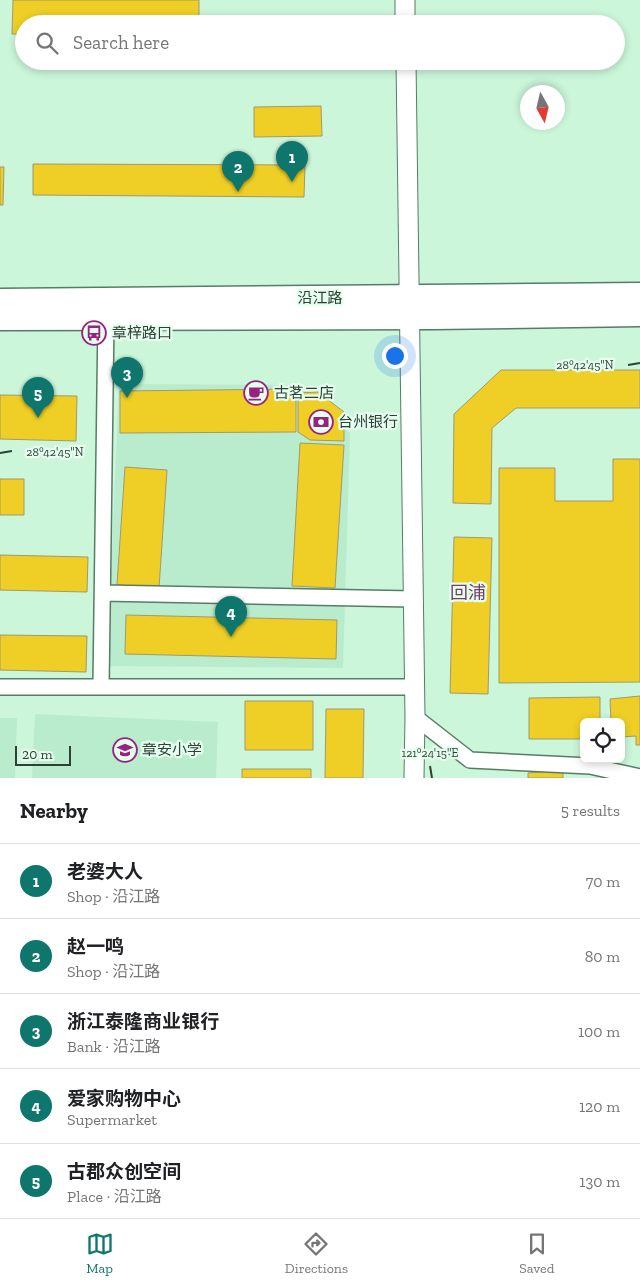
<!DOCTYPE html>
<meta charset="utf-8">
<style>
:root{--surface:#fff;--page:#f6f6f6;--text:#202124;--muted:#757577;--line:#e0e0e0;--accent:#0f766e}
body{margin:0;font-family:"Zilla Slab","Noto Sans SC",serif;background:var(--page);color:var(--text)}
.controls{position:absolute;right:15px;bottom:15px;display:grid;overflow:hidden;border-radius:8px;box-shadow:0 2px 8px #0003}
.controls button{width:45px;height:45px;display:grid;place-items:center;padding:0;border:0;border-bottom:1px solid var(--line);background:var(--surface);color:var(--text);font:25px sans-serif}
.compass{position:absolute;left:520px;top:85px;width:45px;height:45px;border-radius:50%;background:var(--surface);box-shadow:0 2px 8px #0003;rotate:172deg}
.scale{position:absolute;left:15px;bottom:12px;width:56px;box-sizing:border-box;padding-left:5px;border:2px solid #2f4036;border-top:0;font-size:14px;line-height:18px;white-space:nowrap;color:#2f4036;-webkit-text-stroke:4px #e5feee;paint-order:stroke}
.you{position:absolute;left:394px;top:355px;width:18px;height:18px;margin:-12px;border:4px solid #fff;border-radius:50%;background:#1a73e8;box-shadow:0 0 0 8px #1a73e833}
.badge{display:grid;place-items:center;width:32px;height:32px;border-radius:50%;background:var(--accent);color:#fff;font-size:16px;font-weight:700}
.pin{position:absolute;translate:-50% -41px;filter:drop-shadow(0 1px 2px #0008)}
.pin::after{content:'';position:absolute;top:26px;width:18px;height:15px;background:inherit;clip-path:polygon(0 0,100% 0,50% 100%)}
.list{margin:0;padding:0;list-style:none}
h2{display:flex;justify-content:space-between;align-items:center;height:65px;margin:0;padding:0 20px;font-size:21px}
h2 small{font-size:16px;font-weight:400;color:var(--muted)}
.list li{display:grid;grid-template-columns:32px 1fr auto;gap:15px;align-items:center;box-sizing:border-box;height:75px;padding:0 20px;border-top:1px solid var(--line)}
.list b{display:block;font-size:19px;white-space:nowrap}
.list p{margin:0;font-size:16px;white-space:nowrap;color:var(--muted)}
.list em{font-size:16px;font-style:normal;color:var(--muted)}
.icon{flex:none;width:28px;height:28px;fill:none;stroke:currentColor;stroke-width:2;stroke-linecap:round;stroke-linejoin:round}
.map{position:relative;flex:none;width:640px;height:778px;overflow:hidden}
.search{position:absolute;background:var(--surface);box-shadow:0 2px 8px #0003;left:15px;right:15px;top:15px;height:55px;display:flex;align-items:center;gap:12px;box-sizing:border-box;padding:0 18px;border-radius:28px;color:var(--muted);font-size:19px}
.sheet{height:440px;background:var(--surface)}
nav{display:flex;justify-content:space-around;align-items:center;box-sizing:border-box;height:70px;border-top:1px solid var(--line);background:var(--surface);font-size:14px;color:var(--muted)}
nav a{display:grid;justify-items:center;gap:2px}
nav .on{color:var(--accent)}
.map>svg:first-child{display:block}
</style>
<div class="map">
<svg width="640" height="778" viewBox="0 0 640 778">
<rect width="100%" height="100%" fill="#cbf6da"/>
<path fill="#b9eccc" d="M119,384L317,385L350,434L343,668L107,666Z
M35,714L218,722L216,778H32Z
M0,718H17L15,778H0Z"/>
<path fill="#efcf26" stroke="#a1986f" d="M13,0H199V24H24V34H12Z
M321,106L322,136L254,137V107Z
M33,164L305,165L304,197L33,195Z
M0,167H4L3,205H0Z
M501,370H640V408H516L492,428L491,504L453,503L454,414Z
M296,389V432L120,433V391Z
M318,392L344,412V441L310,440L298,432V393Z
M0,395L77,396L76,441L0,439Z
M300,443L344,445L335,588L292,586Z
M613,459H640V682L499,683V468H555V501H613Z
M125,467L167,470L159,588L117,585Z
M0,479H24V515H0Z
M454,537L492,538L488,694L450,693Z
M0,555L88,557L87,592L0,590Z
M126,615L337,620L336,659L125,654Z
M0,635L87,636L86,672L0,670Z
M640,696V745H636V736L621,737V722H611L610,699Z
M600,697V722H584V739H529V698Z
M245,701H313V750H245Z
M326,709H364L363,778H325Z
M242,769H311V778H242Z
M563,770V778H528V773Z"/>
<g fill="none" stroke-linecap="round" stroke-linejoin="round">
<g stroke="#557d65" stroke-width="18">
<path id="minor" d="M103,593L413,599
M101,686L106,318
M0,687H415
M415,717L470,760L590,766L640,777"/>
</g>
<g stroke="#557d65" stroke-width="21">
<path id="tertiary" d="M405,0V24
M406,61L415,717L414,778"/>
</g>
<g stroke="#557d65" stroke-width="25">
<path id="primary" d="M0,300L640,294
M0,319L433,318L640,315"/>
</g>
<use href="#minor" stroke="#fff" stroke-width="15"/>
<use href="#tertiary" stroke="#fff" stroke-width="19"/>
<use href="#primary" stroke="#fff" stroke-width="22"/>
</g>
<path fill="none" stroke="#2f4036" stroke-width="2" d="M628,365L640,363M0,453L12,451M430,766L432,778"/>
<defs>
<g id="bus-ring" transform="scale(1.25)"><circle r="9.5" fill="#e5feee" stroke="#972380" stroke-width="1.5"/><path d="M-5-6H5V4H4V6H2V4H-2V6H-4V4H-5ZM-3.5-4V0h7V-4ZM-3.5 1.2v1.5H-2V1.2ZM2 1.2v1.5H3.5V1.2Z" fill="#972380"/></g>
<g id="cafe-ring" transform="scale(1.25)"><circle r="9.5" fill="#e5feee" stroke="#972380" stroke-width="1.5"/><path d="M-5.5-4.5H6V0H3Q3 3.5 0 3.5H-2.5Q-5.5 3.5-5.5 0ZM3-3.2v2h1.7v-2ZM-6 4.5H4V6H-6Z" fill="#972380"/></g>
<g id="bank-ring" transform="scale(1.25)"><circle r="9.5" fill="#e5feee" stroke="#972380" stroke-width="1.5"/><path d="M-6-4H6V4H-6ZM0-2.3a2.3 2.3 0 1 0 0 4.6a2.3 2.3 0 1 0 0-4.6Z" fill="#972380"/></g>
<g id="school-ring" transform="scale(1.25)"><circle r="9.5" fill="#e5feee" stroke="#972380" stroke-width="1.5"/><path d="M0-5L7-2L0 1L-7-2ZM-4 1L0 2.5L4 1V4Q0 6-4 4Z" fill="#972380"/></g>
</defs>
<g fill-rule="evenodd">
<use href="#bus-ring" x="94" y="333"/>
<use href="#cafe-ring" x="256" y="393"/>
<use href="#bank-ring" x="321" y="422"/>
<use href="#school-ring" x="125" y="750"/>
</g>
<g text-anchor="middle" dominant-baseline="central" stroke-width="4.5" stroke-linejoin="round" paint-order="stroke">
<g font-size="15" fill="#2f4036" stroke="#e5feee">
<text x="320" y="298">沿江路</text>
</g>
<g font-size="15" fill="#2f4036" stroke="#e5feee" text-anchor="start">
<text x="112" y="333">章梓路口</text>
<text x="274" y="393">古茗二店</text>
<text x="338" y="422">台州银行</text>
<text x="142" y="750">章安小学</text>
</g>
<g font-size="18" fill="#763c68" stroke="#e5feee">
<text x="468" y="593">回浦</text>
</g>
</g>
<g font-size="12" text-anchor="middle" fill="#2f4036" stroke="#e5feee" stroke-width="4.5" stroke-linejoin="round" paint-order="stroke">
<text x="585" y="369">28°42'45"N</text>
<text x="55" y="456">28°42'45"N</text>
<text x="430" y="757">121°24'15"E</text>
</g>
</svg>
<div class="controls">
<button><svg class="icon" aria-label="locate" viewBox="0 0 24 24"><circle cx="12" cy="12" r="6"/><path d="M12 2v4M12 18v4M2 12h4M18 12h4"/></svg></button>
</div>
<svg class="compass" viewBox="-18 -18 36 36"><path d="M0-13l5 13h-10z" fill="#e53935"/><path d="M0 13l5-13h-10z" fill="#757577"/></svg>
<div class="scale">20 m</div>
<div class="you"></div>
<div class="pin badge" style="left:292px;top:182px">1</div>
<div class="pin badge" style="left:238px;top:192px">2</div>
<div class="pin badge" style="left:127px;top:398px">3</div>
<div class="pin badge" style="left:231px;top:637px">4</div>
<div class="pin badge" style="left:38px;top:418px">5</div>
<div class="search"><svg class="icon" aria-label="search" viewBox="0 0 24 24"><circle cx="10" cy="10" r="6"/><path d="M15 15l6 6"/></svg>Search here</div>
</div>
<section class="sheet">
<h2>Nearby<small>5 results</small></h2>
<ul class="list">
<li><span class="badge">1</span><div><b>老婆大人</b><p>Shop · 沿江路</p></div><em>70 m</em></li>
<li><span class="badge">2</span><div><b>赵一鸣</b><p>Shop · 沿江路</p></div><em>80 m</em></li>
<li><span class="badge">3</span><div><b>浙江泰隆商业银行</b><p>Bank · 沿江路</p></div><em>100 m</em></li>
<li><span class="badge">4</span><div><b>爱家购物中心</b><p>Supermarket</p></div><em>120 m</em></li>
<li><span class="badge">5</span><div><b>古郡众创空间</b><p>Place · 沿江路</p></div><em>130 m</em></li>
</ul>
</section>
<nav>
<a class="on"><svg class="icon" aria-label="map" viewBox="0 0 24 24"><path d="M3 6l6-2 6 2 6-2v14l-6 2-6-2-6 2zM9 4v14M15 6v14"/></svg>Map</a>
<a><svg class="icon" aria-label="directions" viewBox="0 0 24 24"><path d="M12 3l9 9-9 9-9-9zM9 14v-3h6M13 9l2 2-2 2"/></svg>Directions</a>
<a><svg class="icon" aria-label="saved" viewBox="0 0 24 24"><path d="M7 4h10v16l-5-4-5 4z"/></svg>Saved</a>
</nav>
